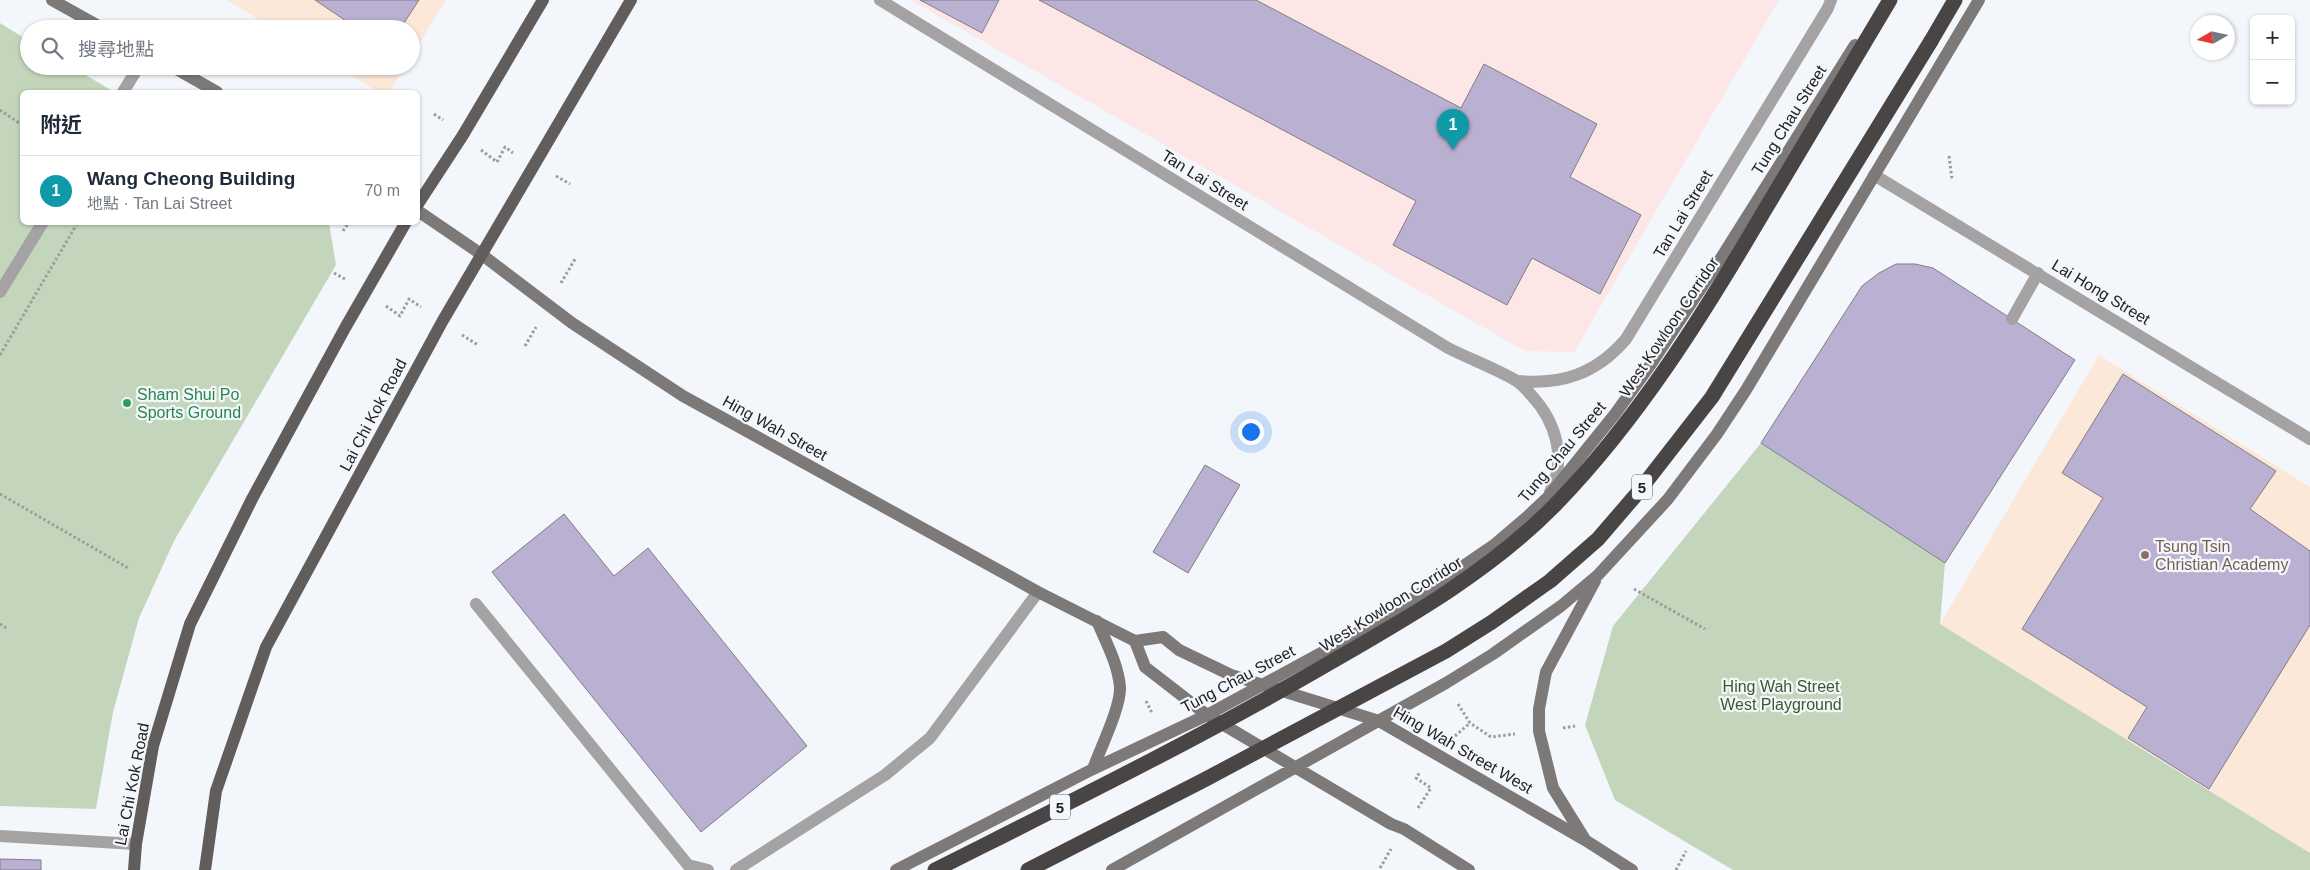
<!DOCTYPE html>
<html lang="zh-TW">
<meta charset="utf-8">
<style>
:root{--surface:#fff;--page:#f6f6f7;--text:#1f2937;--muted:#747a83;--line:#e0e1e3;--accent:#0f766e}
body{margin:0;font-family:Arial,"Noto Sans TC",sans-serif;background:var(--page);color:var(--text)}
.controls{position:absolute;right:15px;top:15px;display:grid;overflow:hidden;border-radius:8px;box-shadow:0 1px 4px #0004}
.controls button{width:45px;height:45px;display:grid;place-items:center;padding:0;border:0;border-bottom:1px solid var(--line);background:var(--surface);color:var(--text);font:25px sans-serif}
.compass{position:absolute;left:2190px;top:15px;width:45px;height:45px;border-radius:50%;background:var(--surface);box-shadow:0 1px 4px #0004;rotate:261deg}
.you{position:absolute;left:1250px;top:431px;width:18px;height:18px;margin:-12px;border:4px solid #fff;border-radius:50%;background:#1a73e8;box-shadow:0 0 0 8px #1a73e833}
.badge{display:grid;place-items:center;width:32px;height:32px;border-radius:50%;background:var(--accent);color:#fff;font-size:16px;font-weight:700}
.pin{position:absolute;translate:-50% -41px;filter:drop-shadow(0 1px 2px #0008)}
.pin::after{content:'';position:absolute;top:26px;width:18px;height:15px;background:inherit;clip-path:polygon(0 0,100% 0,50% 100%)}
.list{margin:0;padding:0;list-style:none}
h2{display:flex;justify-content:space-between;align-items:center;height:65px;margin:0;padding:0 20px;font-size:21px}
h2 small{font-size:16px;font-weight:400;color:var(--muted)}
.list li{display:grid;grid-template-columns:32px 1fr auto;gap:15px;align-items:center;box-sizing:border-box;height:70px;padding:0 20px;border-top:1px solid var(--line)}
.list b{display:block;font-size:19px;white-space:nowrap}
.list p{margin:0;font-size:16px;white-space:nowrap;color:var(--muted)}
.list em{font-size:16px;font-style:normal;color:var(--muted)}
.icon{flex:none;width:28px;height:28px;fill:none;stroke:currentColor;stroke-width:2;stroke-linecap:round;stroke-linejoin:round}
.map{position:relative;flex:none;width:2310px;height:870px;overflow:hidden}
.search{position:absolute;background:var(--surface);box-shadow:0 1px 4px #0004;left:20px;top:20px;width:400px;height:55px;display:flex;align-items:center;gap:12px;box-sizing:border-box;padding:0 18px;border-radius:28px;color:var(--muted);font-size:19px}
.panel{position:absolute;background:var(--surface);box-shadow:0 1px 4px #0004;left:20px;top:90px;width:400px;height:135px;border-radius:8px}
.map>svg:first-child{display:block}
</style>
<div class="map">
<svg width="2310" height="870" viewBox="0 0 2310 870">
<rect width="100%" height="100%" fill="#f3f6fb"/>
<path fill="#fce6e6" d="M911,0H1779L1574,352L1525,351Z"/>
<path fill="#fce8d8" d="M227,0H446L411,57V29H274Z
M336,66H405L389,92H379Z
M2099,355L2310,487V853L1940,624Z"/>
<path fill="#c3d6bb" d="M0,23L29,41V66H71L114,92H22V222L329,223L336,265L174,541L139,618L113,712L96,809L0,806Z
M1761,443L1945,563L1940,624L2310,853V870H1733L1615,800L1585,725L1613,626Z"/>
<path fill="#bab1d2" stroke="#807e83" d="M315,0H419L400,29H358Z
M920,0H999L982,33Z
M1039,0H1256L1461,108L1484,64L1597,124L1570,177L1641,215L1600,294L1532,258L1507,305L1393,245L1416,201Z
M1896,264H1915L1933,268L2075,360L1945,563L1761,443L1862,286L1879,273Z
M2123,374L2276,471L2250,509L2310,551V625L2209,789L2128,738L2147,707L2022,629L2103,498L2062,473Z
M1205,465L1240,485L1188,573L1153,552Z
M564,514L614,576L648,548L807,746L701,832L492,572Z
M0,859L41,860V870H0Z"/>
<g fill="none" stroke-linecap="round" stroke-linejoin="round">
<path stroke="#9a9ca0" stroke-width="3" stroke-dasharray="2.5 2.5" stroke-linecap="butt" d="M0,110L22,125
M434,114L443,120
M481,150L497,162L505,147L513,153
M1949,156L1952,179
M556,176L570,184
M343,231L349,222
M334,273L345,279
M561,283L575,259
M386,306L400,316L409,299L421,307
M462,335L478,345
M525,346L536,327
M0,355L78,222
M0,494L128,568
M1634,589L1705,629
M0,624L8,629
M1146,701L1152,713
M1458,704L1470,723L1491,737L1515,734
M1563,728L1575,726
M1455,736L1470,723
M1418,808L1431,788L1416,778L1420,772
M1380,868L1391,849
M1676,870L1686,851"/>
<path stroke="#a4a2a2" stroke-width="12" d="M123,92L139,66
M0,292L43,222
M2012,319L2038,273
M476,604L688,865L708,870
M736,870L885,775L930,738L1038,592"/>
<path stroke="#a4a2a2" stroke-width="12" d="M880,0L1448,348C1470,359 1494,368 1515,380C1522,384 1527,390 1532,396C1556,422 1567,459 1550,492
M1874,175L2310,439
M1517,381C1562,385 1596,374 1626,339L1828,8L1831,0
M0,836L136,844"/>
<path stroke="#7d7979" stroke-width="12" d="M52,0L104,29
M171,66L217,92
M418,211L481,254L572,323L683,396L1038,592L1135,641L1163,637L1179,650L1231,675L1379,721L1585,840L1632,870
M1135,641L1145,667L1207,715L1391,824L1404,829L1469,870
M1093,769C1100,749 1121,707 1120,687C1118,664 1106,642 1097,621
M1584,838L1553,788L1539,731V709L1546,672L1595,581
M896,870L1093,769L1207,715L1354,635L1456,571L1494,545L1528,516L1548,497L1615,414L1651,364L1721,258L1855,45
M1112,870L1446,683L1493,654L1561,606L1598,575L1668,499L1717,434L1746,390L1979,0"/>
<path stroke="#625d5d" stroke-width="12" d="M418,204L463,135L543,0
M134,870L136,844L153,746L190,624L252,499L345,328L406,222
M205,870L216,791L266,647L442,322L631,0"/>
<path stroke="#4a4545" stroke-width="15" d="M1931,41L1955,0"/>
<path stroke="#4a4545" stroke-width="15" d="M935,870C1064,805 1194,741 1319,669C1402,621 1487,574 1554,506C1638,420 1703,315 1763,213C1806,142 1848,71 1890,0
M1028,870L1204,780L1446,651L1492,622L1550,581L1598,539L1635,496L1712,397L1931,41"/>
</g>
<circle fill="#2e9e5b" stroke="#f3f6fb" stroke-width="2" cx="127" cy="403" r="5"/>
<circle fill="#8d6e63" stroke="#f3f6fb" stroke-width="2" cx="2145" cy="555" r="5"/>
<g text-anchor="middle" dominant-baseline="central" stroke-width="4.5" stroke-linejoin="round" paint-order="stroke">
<g fill="#f3f6fb" stroke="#606264" stroke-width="1">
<rect x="1632" y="474.5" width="20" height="25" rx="4"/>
<rect x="1050" y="794.5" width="20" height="25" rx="4"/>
</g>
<g font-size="15" font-weight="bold" fill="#212224">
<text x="1642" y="487">5</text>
<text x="1060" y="807">5</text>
</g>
<g font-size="16" fill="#212224" stroke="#f3f6fb">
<text transform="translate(1789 120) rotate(-58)">Tung Chau Street</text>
<text transform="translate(1205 180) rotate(32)">Tan Lai Street</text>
<text transform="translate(1683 214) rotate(-59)">Tan Lai Street</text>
<text transform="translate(2101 292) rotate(31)">Lai Hong Street</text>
<text transform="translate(1669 327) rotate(-56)">West Kowloon Corridor</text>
<text transform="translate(373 415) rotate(-62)">Lai Chi Kok Road</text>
<text transform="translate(775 428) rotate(29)">Hing Wah Street</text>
<text transform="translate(1562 452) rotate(-50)">Tung Chau Street</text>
<text transform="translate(1391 604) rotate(-32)">West Kowloon Corridor</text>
<text transform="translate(1238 679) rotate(-28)">Tung Chau Street</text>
<text transform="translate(1463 750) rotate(30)">Hing Wah Street West</text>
<text transform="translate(132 784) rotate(-79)">Lai Chi Kok Road</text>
</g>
<g font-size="16" fill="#27864d" stroke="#f3f6fb" text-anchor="start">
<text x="137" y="394">Sham Shui Po<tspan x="137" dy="18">Sports Ground</tspan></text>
</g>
<g font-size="16" fill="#785e54" stroke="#f3f6fb" text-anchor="start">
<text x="2155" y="546">Tsung Tsin<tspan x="2155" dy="18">Christian Academy</tspan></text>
</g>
<g font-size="16" fill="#3a582d" stroke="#f3f6fb">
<text x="1781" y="686">Hing Wah Street<tspan x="1781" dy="18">West Playground</tspan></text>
</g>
</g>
</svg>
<div class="controls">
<button>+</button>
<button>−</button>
</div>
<svg class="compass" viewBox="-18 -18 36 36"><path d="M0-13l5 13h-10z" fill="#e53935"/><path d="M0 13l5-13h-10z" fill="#747a83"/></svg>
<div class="you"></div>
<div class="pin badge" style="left:1453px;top:150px;background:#0f9aa8">1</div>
<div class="search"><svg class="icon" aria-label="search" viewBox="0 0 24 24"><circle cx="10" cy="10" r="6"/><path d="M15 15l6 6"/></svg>搜尋地點</div>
<section class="panel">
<h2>附近<small></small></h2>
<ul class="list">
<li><span class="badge" style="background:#0f9aa8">1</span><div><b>Wang Cheong Building</b><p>地點 · Tan Lai Street</p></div><em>70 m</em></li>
</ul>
</section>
</div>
